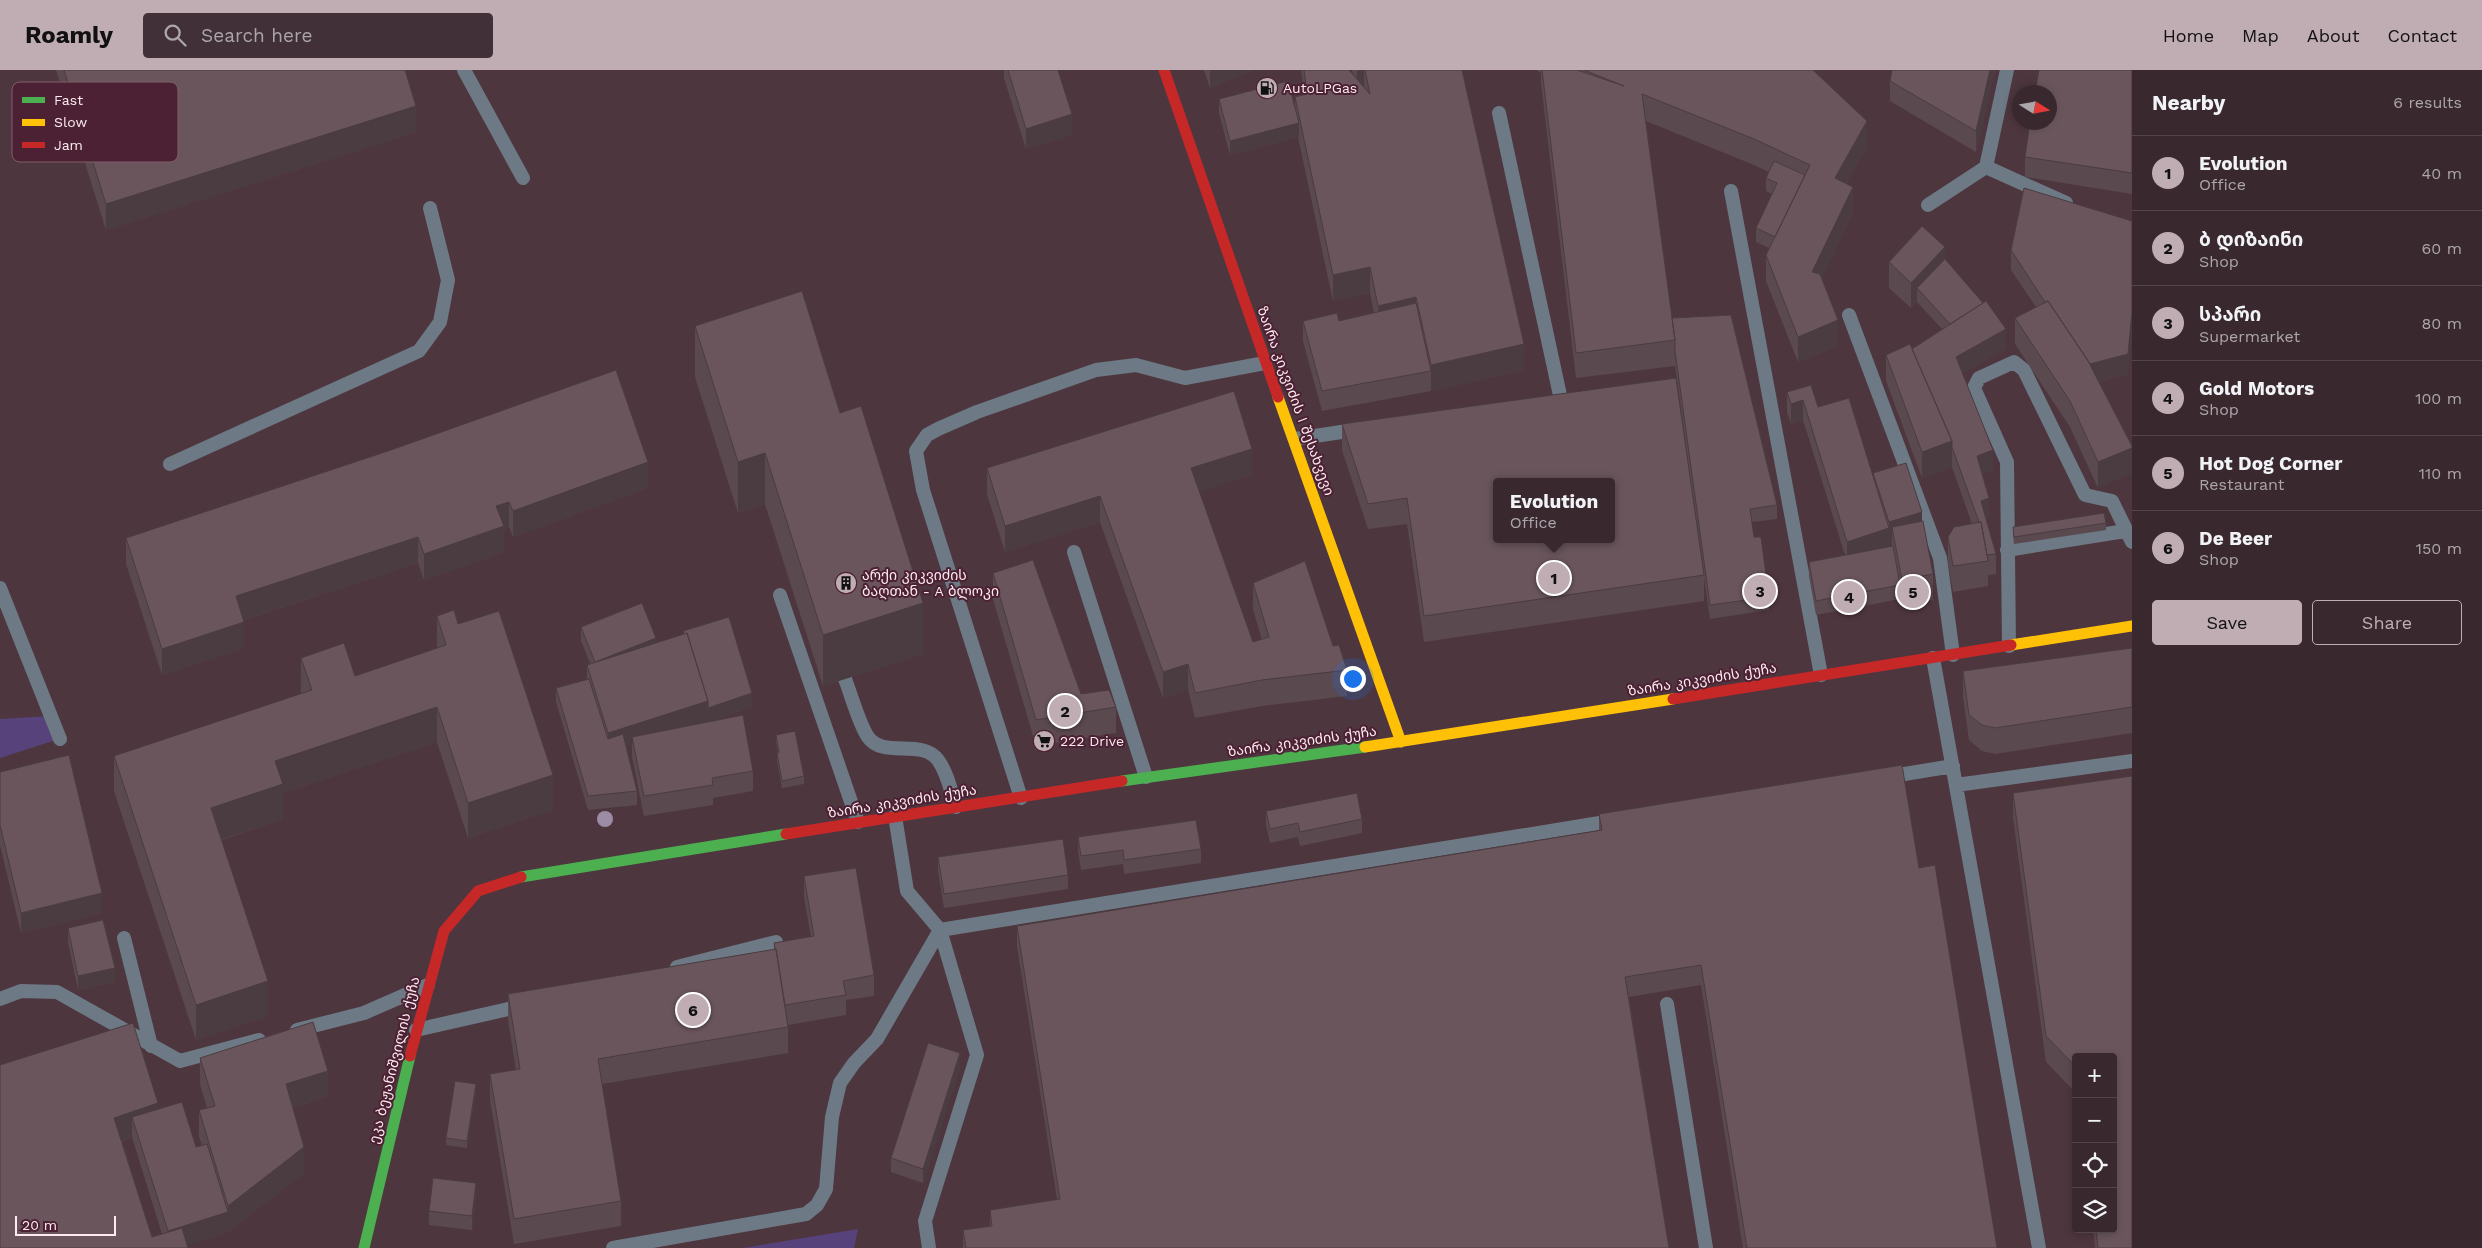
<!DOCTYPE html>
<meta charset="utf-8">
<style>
:root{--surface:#3a282f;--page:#413037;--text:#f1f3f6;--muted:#aba6aa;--line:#54444b;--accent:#c0acb3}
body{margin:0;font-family:"Work Sans","Noto Sans Georgian",sans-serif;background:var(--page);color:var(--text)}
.controls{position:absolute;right:15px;bottom:15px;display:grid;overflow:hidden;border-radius:5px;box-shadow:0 2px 8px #0003}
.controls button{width:45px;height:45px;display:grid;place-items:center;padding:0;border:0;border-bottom:1px solid var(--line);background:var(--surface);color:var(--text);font:25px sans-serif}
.compass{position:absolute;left:2012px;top:15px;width:45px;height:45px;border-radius:50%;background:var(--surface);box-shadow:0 2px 8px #0003;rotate:101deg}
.scale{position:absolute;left:15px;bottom:12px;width:101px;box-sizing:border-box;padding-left:5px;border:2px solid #fdebf1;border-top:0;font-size:14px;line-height:18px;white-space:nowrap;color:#fdebf1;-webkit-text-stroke:4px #4c2133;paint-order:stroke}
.you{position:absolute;left:1352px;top:608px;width:18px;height:18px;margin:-12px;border:4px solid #fff;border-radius:50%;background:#1a73e8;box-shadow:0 0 0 8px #1a73e833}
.badge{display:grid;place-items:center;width:32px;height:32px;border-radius:50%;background:var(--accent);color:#111;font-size:16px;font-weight:700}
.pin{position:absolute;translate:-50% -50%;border:2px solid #fff;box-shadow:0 1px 5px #0006}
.popup{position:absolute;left:1493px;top:408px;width:122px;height:65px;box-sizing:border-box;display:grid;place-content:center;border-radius:5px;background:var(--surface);filter:drop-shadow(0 1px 4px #0005);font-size:16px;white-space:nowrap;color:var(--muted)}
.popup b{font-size:19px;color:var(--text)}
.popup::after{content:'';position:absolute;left:50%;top:100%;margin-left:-10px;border:10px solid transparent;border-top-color:var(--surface)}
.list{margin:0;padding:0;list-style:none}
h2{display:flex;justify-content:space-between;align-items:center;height:65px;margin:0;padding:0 20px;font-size:21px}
h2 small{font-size:16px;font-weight:400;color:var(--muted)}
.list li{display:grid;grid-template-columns:32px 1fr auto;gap:15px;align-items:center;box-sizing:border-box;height:75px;padding:0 20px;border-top:1px solid var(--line)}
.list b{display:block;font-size:19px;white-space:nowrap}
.list p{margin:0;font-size:16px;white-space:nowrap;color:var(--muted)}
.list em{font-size:16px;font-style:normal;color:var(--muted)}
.actions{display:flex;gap:10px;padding:15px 20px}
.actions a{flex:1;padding:11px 0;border:1px solid var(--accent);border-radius:5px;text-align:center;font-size:18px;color:var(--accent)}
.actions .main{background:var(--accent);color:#111}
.icon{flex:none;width:28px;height:28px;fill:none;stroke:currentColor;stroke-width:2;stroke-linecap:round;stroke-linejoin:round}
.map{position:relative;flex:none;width:2132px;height:1178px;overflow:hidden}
header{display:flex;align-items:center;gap:30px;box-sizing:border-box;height:70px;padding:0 25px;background:var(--accent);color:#111}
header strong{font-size:24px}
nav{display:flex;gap:28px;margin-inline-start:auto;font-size:18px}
.search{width:350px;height:45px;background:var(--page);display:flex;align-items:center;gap:12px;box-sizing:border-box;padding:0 18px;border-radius:5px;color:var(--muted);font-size:19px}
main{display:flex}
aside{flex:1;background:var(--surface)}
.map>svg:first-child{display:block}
</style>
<header>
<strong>Roamly</strong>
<div class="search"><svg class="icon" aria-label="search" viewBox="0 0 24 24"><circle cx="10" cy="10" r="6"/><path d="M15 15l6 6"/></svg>Search here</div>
<nav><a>Home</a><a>Map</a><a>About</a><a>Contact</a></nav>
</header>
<main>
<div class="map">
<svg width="2132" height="1178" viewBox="0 0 2132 1178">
<rect width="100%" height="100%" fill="#4e363f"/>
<path fill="#57427c" d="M51,646L59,669L0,688V649Z
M858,1159L854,1178H743Z"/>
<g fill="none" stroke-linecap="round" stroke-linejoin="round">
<path stroke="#6d7a85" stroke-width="14" d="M464,0L523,108
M1499,43L1561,330
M1986,97L2007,0
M1731,121L1821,605
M1928,135L1986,97L2066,133
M1849,245L1940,488L1953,585
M1295,369L1361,359
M170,394L419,281L440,252L448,210L430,138
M2007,480L2125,461
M1074,482L1146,707
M0,518L60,669
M780,525L858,752
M2009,576L2007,392L1974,318L1979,308L2014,292L2024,300L2085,425L2112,431L2132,472
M1933,588L2039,1178
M845,609C851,624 859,654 868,667C883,689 922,668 938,690C948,704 951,722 956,737
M1886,707L1953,696
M1956,715L2132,691
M1021,728L923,420L916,381L927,365L938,359L977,342L1096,300L1136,295L1185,308L1265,293
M895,746L907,821L940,860L977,985L925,1151L929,1178
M940,860L1618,750
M124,868L151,976
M677,897L776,872
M0,929L21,921L57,922L180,991L259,970
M1667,934L1706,1178
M297,960L364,943L428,915
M416,960L526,935
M613,1178L806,1144L817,1135L826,1119L832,1047L840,1013L854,993L877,969L940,860"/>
<path stroke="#4caf50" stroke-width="11" d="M1122,711L1365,677
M521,807L786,764
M364,1178L410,986"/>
<path stroke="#ffc107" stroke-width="11" d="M1278,327L1401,672
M2011,575L2132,556
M1365,677L1673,629"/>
<path stroke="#c62828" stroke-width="11" d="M1164,0L1278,327
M1673,629L2011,575
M786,764L1122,711
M410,986L444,861L478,821L521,807"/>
</g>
<circle fill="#9c8ca6" cx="605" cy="749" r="8"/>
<path fill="#5b4950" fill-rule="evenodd" d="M56,0H405L416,62L106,160Z
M1004,0H1058L1072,65L1026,79L1004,8Z
M1204,0H1253L1210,18Z
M1301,0H1349L1353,5L1352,0H1462L1524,300L1431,321L1322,341L1303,271V251H1339L1374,243L1370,223L1333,231L1298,67L1230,85L1219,43V29L1295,39V27L1304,24Z
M1536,0H1813L1867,77L1846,114L1853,143L1822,207L1838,276L1798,292L1766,211V185L1769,178L1756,172V158L1772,124L1766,121V108L1769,102L1754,95L1646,51L1672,248L1777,435V449L1752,452L1754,467L1769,527V540L1710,549L1704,507V531L1424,572L1407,454L1368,459L1342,380V354L1690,408L1675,295V296L1576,308L1541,13V3Z
M1995,0L1976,82L1890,31V11Z
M2132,0V124L2025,107V87Z
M2011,180L2128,304L2099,312L2098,418L2070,357L2015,274V248L2036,237L2011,200Z
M1945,189L2006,279L1962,303L1993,400L1982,404L1989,449H1986L1996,484V504L1988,505V516L1953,522L1948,493V467L1972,454L1952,397L1922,408L1886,311V285L1912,279L1942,259L1917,232L1911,238L1889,218V192Z
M695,256L923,584L823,616L765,434L738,443L695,307Z
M1787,322L1818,337L1873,407V403L1922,451L1933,504V530L1902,536L1900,528V529L1816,545L1809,506V492L1845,485L1803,350L1791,354L1787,342Z
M987,398L1252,405L1199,421L1253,572L1262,570L1253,539V513L1333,576L1347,600V626L1262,636L1195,648L1188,619L1163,628L1100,452L1005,482L987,424Z
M648,418L513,467L509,457L504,460V482L424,510L418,493L243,550L244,578L162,605L126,494V468Z
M2106,453V460L2014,474L2013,464V457Z
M993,503L1081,624L1116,637V663L1036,676L993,529Z
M437,546L458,554L553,740L468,768L437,672L283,723V749L222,770L268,946L196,970L114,721V686L301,624V588L355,606L437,579Z
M581,557L656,573L683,564V561L752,637L703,653L753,701V721L713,728V735L644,746L632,687V676L626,677L637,721V735L588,740L556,632V618L587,610V595L590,593L581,571Z
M2132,578V663L1995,684L1982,681L1969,670L1963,627V601Z
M776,665L804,706V714L782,718L777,690V683L778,682L776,672Z
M0,702L102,843L21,863L0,775Z
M2013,723L2132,1178H2095L2093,1159H2113L2076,987V1031L2074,1021L2046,992L2013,748Z
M1266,741L1362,749V763L1300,776L1298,767L1270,773L1266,755Z
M1599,744L1919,798L1997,1178H1743L1701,915L1629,927L1669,1178H963V1160L990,1156V1140L1057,1129L1017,876V856L1599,761Z
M1078,767L1201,779V793L1124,804L1123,794L1081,800L1078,781Z
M938,787L1068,805V819L944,838L938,801Z
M804,806L874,905V926L846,930V945L788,955V983L602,1014L621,1131V1156L514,1174L490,1030V1004L516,1000L508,950V924L774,880V873L811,867L804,827Z
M68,858L115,912L78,920L68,872Z
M200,988L328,1026L292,1038L304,1103L228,1162L187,1175L0,1178V995L158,1039L196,1077L202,1076L199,1066V1040L207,1038L200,1014ZM132,1067L162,1164L152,1167L122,1071Z
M960,997L923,1113L891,1102V1088Z
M476,1022L467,1078L446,1075V1068Z
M476,1127L472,1160L429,1155V1141Z"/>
<path fill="#4a3c41" d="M1210,0H1253L1210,18Z
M1357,0H1364V21L1357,23Z
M1990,0H1995L1976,82V61Z
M416,36V62L106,160V134Z
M1072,44V65L1026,79V59Z
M1867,51V77L1835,134V108Z
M1299,53V67L1230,85V71Z
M1853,117V143L1812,228V202Z
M1945,177V203L1917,218V232L1911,238V213Z
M1370,197V223L1333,231V205Z
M1416,227V253L1378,262V236Z
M2132,242V262L2128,304L2087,315V295Z
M1838,250V276L1798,292V267Z
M2006,259V279L1956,307V287Z
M1524,274V300L1431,321V295Z
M1803,330V350L1791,354V334Z
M1952,371V397L1922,408V382Z
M2132,378V404L2098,418V392Z
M1252,379V405L1191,424V398Z
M1993,380V400L1977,406V386Z
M765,383V434L738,443V392Z
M648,392V418L513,467V441Z
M1100,426V452L1005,482V456Z
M1989,428V449L1981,451V431Z
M509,432V457L504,460V482L424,510V484L496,436Z
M1922,442V468L1892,457V478H1889V452Z
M1889,458V478L1847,492V472Z
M418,467V493L236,552V526Z
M923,533V584L823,616V565Z
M244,552V578L162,605V579Z
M656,568V582L595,592Z
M1188,594V619L1163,628V602Z
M752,623V637L633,675L632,667V676L608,683V663L708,631Z
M437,637V672L283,723V749L211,773V738L275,691Z
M553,705V740L468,768V733Z
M102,823V843L21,863V843Z
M115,898V912L78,920V906Z
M268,911V946L196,970V935Z
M960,983V997L923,1113V1099Z
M328,1001V1026L286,1040V1014Z
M476,1014V1022L467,1078V1071Z
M158,1033V1059L132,1047V1067L114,1073V1048Z
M304,1077V1103L228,1162L178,1178H168V1161L228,1142V1136Z
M476,1113V1127L472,1160V1146Z"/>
<path fill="#6a555d" stroke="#4a3c41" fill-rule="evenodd" d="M64,0H405L416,36L106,134Z
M1008,0H1058L1072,44L1026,59Z
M1304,0H1349L1370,24L1365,0H1462L1524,274L1431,295L1416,227L1378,236L1370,197L1333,205L1295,27L1307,24Z
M1542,0H1577L1624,16L1584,0H1813L1867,51L1835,108L1853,117L1812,202L1820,204L1838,250L1798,267L1766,185L1810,95L1754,69L1642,24L1675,270L1576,283Z
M1892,0H1990L1976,61L1890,11Z
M2039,0H2132V103L2025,87L2030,52H2050V22H2035Z
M1288,11L1299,53L1230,71L1219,29Z
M1774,91L1805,105L1775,167L1756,158L1777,113L1766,108Z
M2024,118L2132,151V242L2128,284L2090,294L2048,231L2045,232L2011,180Z
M1922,156L1945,177L1911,213L1889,192Z
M1945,189L1983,233L1950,254L1917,218Z
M802,221L840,343L861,336L923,533L823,565L765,383L738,392L695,256Z
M1986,231L2006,259L1956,287L1993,380L1977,386L1989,428L1981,431L1996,484L1987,485L1981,452H1979L1952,377V371L1912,279Z
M2048,231L2087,289L2132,376V378L2098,392L2070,331L2015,248Z
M1416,233L1431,301L1322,321L1303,251L1337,243L1339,251Z
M1731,245L1777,435L1750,439L1754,467H1761L1769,527L1710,535L1675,281V270L1672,248Z
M1910,274L1952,371L1922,382L1886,285Z
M616,300L648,392L513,441L509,432L496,436L504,456L424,484L418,467L236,526L244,552L162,579L126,468L388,381Z
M1676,308L1704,505L1424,546L1407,428L1368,434L1342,354ZM1496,412H1612V469H1496Z
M1811,315L1818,337L1849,328L1889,458L1847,472L1803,330L1791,334L1787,322Z
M1234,321L1252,379L1191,398L1253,572L1269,567L1253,513L1305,491L1333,576L1339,575L1347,600L1262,610L1195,623L1188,594L1163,602L1100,426L1005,456L987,398Z
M1906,393L1922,442L1889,452L1873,403Z
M2104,443L2106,453L2014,467L2013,457Z
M1923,451L1933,504L1902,510L1892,457Z
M1981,452L1988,491L1953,496L1948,467L1954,457Z
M1893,476L1900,515L1816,531L1809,492Z
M1033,490L1081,624L1109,620L1116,637L1036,650L993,503Z
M642,533L656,568L595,592L581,557Z
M454,540L458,554L499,541L553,705L468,733L437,637L275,691L283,714L211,738L268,911L196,935L114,686L312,620L301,588L344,573L355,606L446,575L437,546Z
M729,547L752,623L708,638V631L687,563L684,564L683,561Z
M687,563L708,631L608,663L587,595Z
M2132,578V637L1995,658L1982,655L1969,645L1963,601Z
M589,609L608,669L623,664L637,721L588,726L556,618Z
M743,645L753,701L712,708L713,715L644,726L632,667Z
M795,661L804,706L782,711L777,683L779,682L776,665Z
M69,685L102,823L21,843L0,755V702Z
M1902,695L1919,798L1935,795L1997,1178H1747L1701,895L1625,907L1669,1178H966L963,1160L992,1156L990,1140L1060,1129L1017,856L1602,760L1599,744Z
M2132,706V1178H2098L2096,1159H2113V987H2076V1005L2074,995L2046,966L2013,723Z
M1357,723L1362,749L1300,762L1298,753L1270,759L1266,741Z
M1196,750L1201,779L1124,790L1123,780L1081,786L1078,767Z
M1063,769L1068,805L944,824L938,787Z
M856,798L874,905L843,911L846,925L785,935L776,879H775L774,873L814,866L804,806Z
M103,850L115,898L78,906L68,858Z
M776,879L788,957L598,989L621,1131L514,1149L490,1004L520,999L508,924Z
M313,952L328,1001L286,1014L304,1077L228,1136L199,1040L215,1036L200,988Z
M133,953L158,1033L114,1048L152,1167L182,1158L188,1178H0V995Z
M928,973L960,983L923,1099L891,1088Z
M455,1011L476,1014L467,1071L446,1068Z
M182,1032L196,1077L207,1074L228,1142L168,1161L132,1047Z
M433,1108L476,1113L472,1146L429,1141Z"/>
<defs>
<g id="fuel-disc" transform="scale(1.125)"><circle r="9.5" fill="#c0acb3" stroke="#4c2133"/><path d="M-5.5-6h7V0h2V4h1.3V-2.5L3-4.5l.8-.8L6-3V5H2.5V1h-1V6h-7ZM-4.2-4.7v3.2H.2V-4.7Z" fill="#111"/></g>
<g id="building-disc" transform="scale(1.125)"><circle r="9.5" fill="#c0acb3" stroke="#4c2133"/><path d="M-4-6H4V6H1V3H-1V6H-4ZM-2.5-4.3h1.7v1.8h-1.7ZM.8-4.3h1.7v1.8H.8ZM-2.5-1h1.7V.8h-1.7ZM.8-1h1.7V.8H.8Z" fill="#111"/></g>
<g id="supermarket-disc" transform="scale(1.125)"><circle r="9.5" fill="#c0acb3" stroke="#4c2133"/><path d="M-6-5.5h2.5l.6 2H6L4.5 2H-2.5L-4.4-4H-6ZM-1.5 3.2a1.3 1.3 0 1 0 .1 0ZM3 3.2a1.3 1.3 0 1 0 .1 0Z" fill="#111"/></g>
</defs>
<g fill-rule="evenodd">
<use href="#fuel-disc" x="1267" y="18"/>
<use href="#building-disc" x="846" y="513"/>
<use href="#supermarket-disc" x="1044" y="671"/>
</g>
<g text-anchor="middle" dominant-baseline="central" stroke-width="4" stroke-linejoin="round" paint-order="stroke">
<g font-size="14" fill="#fdebf1" stroke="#4c2133" text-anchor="start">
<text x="1283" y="18">AutoLPGas</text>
<text x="862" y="505">არქი კიკვიძის<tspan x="862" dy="16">ბაღთან - A ბლოკი</tspan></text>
<text x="1060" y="671">222 Drive</text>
</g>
<g font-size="14" fill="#fdebf1" stroke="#4c2133">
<text transform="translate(1296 331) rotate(70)">ზაირა კიკვიძის I შესახვევი</text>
<text transform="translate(1702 609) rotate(-9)">ზაირა კიკვიძის ქუჩა</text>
<text transform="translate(1302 671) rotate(-8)">ზაირა კიკვიძის ქუჩა</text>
<text transform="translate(902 731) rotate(-9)">ზაირა კიკვიძის ქუჩა</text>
<text transform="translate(394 990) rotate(-76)">ეკა ბეჟანიშვილის ქუჩა</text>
</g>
</g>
<rect x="12" y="12" width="166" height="80" rx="8" fill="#4c2133" stroke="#815e6c" stroke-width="1"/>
<rect x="22" y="27" width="23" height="6" fill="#4caf50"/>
<rect x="22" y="49" width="23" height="7" fill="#ffc107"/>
<rect x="22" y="72" width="23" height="6" fill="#c62828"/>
<g font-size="14" fill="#fdebf1">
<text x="54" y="35">Fast</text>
<text x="54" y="57">Slow</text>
<text x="54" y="80">Jam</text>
</g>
</svg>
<div class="controls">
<button>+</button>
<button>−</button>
<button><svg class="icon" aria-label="locate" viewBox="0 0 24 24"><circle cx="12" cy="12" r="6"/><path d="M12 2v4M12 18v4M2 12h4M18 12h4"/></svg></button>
<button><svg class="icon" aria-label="layers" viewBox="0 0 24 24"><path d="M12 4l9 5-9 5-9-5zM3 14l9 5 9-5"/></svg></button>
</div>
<svg class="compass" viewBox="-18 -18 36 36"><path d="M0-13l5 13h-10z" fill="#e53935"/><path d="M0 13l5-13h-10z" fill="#aba6aa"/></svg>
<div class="scale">20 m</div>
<div class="you"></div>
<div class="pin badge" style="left:1554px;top:508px">1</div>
<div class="popup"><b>Evolution</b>Office</div>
<div class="pin badge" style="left:1065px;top:641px">2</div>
<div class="pin badge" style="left:1760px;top:521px">3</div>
<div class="pin badge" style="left:1849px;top:527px">4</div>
<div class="pin badge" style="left:1913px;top:522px">5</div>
<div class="pin badge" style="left:693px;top:940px">6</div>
</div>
<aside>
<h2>Nearby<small>6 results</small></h2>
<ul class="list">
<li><span class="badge">1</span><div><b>Evolution</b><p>Office</p></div><em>40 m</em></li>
<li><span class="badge">2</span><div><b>ბ დიზაინი</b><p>Shop</p></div><em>60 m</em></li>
<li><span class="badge">3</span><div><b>სპარი</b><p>Supermarket</p></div><em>80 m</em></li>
<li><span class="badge">4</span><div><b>Gold Motors</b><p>Shop</p></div><em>100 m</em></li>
<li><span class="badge">5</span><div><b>Hot Dog Corner</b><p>Restaurant</p></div><em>110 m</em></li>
<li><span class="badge">6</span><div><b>De Beer</b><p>Shop</p></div><em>150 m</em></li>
</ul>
<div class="actions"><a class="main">Save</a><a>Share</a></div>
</aside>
</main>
